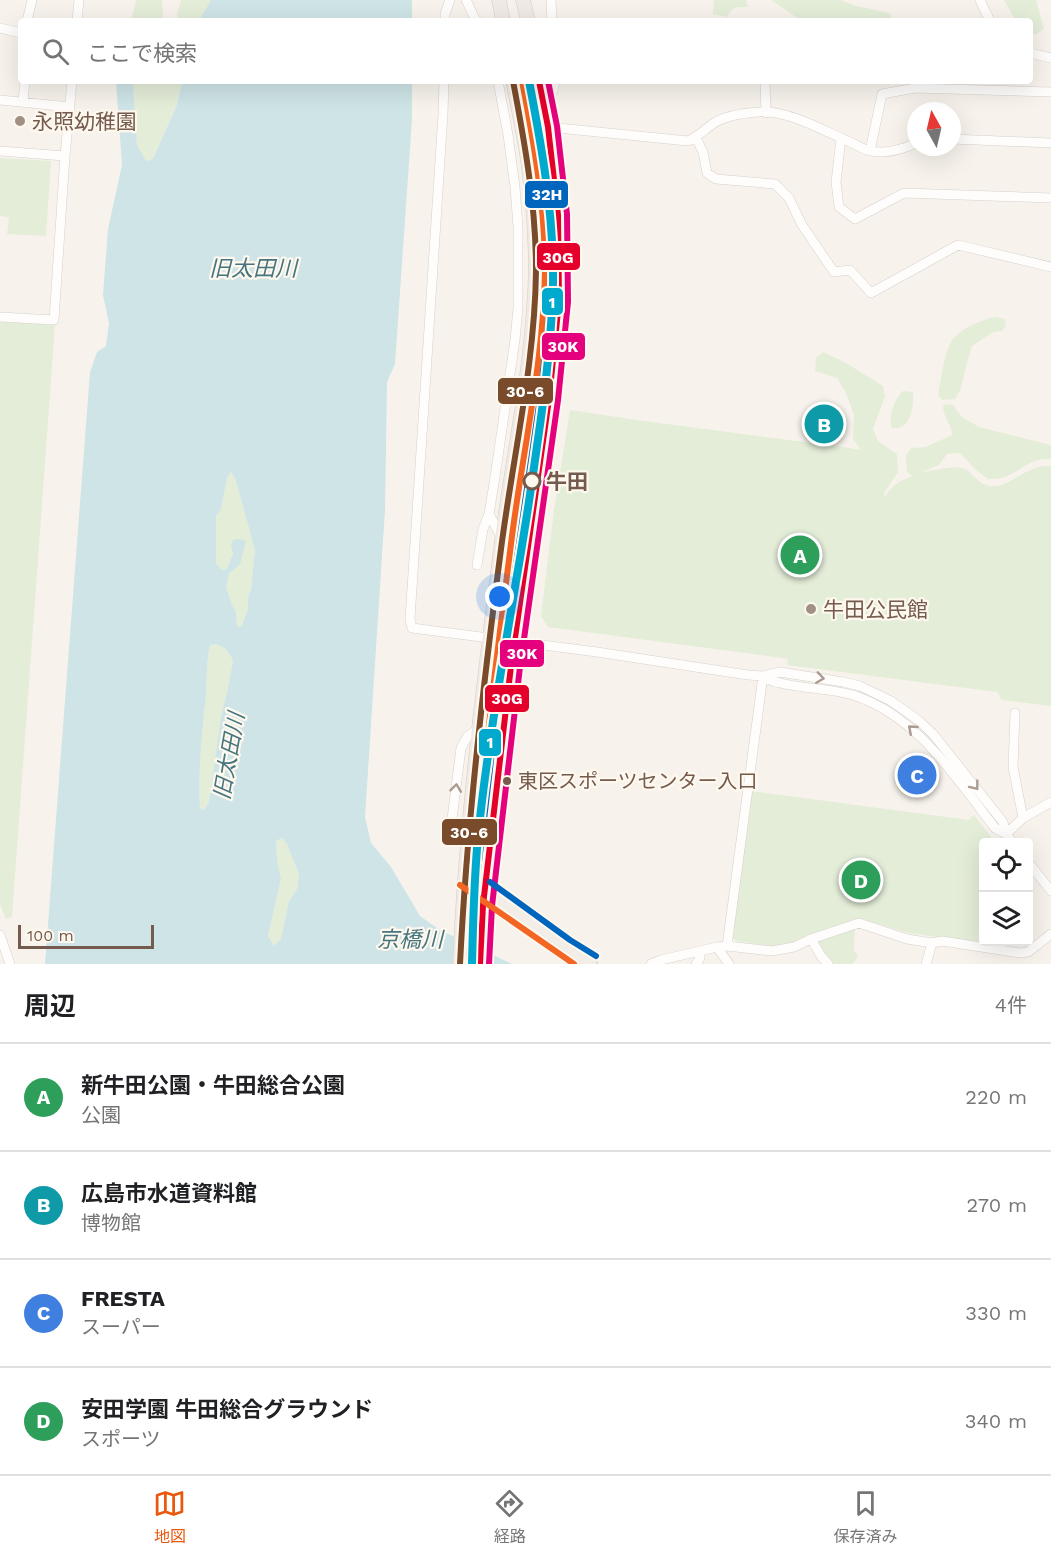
<!DOCTYPE html>
<html lang="ja">
<meta charset="utf-8">
<style>
:root{--surface:#fff;--page:#f2f2f2;--text:#202124;--muted:#757577;--line:#e0e0e0;--accent:#ea580c}
body{margin:0;font-family:"Work Sans","Noto Sans JP",sans-serif;background:var(--page);color:var(--text)}
.controls{position:absolute;right:18px;bottom:18px;display:grid;overflow:hidden;border-radius:6px;box-shadow:0 6px 24px #0002}
.controls button{width:54px;height:54px;display:grid;place-items:center;padding:0;border:0;border-bottom:2px solid var(--line);background:var(--surface);color:var(--text);font:30px sans-serif}
.compass{position:absolute;left:907px;top:102px;width:54px;height:54px;border-radius:50%;background:var(--surface);box-shadow:0 6px 24px #0002;rotate:352deg}
.scale{position:absolute;left:18px;bottom:15px;width:136px;box-sizing:border-box;padding-left:6px;border:3px solid #745b4d;border-top:0;font-size:16px;line-height:21px;white-space:nowrap;color:#745b4d;-webkit-text-stroke:4px #fef8ee;paint-order:stroke}
.you{position:absolute;left:500px;top:597px;width:21px;height:21px;margin:-15px;border:4px solid #fff;border-radius:50%;background:#1a73e8;box-shadow:0 0 0 9px #1a73e833}
.badge{display:grid;place-items:center;width:39px;height:39px;border-radius:50%;background:var(--accent);color:#fff;font-size:20px;font-weight:700}
.pin{position:absolute;translate:-50% -50%;border:3px solid #fff;box-shadow:0 2px 6px #0006}
.list{margin:0;padding:0;list-style:none}
h2{display:flex;justify-content:space-between;align-items:center;height:78px;margin:0;padding:0 24px;font-size:26px}
h2 small{font-size:20px;font-weight:400;color:var(--muted)}
.list li{display:grid;grid-template-columns:39px 1fr auto;gap:18px;align-items:center;box-sizing:border-box;height:108px;padding:0 24px;border-top:2px solid var(--line)}
.list b{display:block;font-size:22px;white-space:nowrap}
.list p{margin:0;font-size:20px;white-space:nowrap;color:var(--muted)}
.list em{font-size:20px;font-style:normal;color:var(--muted)}
.icon{flex:none;width:33px;height:33px;fill:none;stroke:currentColor;stroke-width:2;stroke-linecap:round;stroke-linejoin:round}
.map{position:relative;flex:none;width:1051px;height:964px;overflow:hidden}
.search{position:absolute;background:var(--surface);box-shadow:0 6px 24px #0002;left:18px;right:18px;top:18px;height:66px;display:flex;align-items:center;gap:15px;box-sizing:border-box;padding:0 21px;border-radius:6px;color:var(--muted);font-size:22px}
.sheet{height:510px;background:var(--surface)}
nav{display:flex;justify-content:space-around;align-items:center;box-sizing:border-box;height:84px;border-top:2px solid var(--line);background:var(--surface);font-size:16px;color:var(--muted)}
nav a{display:grid;justify-items:center;gap:3px}
nav .on{color:var(--accent)}
.map>svg:first-child{display:block}
</style>
<div class="map">
<svg width="1051" height="964" viewBox="0 0 1051 964">
<rect width="100%" height="100%" fill="#f7f3ec"/>
<path fill="#e4edd8" d="M136,0H162L163,21H131Z
M181,0H211L199,21H179L177,14Z
M714,0H746L748,7C737,7 732,6 727,17L713,14Z
M771,0H840L856,6L890,13L892,21H802Z
M1004,0H1036L1044,29L1035,35L1030,32V21H1016Z
M133,81H182L177,105L153,159L145,161L137,145Z
M0,158L51,161L46,236L7,234L9,217L0,216Z
M995,317L1005,319L1006,326L1002,331L993,332L972,346L967,363L960,391L955,399L942,400L938,395C941,381 944,351 953,339C962,328 981,320 995,317Z
M0,321L55,325L12,917L6,919L0,904Z
M823,352L846,363L883,386L885,396L873,429L878,441L897,454L898,472L884,493L885,497C891,486 900,480 913,476L907,472L906,456L911,448L926,447L952,435C952,424 943,418 943,406L946,404L953,405L962,417L979,427L1051,445V459C1028,458 1022,471 1004,477C999,479 993,479 988,479L976,470L960,453L947,454L939,465L922,472C934,471 956,463 967,470C975,476 980,485 990,486C1005,488 1019,474 1033,469C1039,466 1045,466 1051,466V706L1002,700L997,692L787,665L788,659L768,656L548,627L541,616L554,510L570,410L651,422L850,448L861,450L853,439L854,414L845,391L837,378L815,371L816,358Z
M903,391L913,392C914,407 911,431 892,428C888,417 894,399 903,391Z
M231,472L235,478L255,550L251,589L248,597V609L241,627L237,626L236,612L232,605L226,587L229,574L240,564L231,546L233,552L227,569L222,570L216,563V516L221,509L227,478Z
M216,643L225,648L233,660L229,683L221,717L209,802L204,810L200,808C198,770 202,734 206,696C207,679 206,662 210,645Z
M751,791L969,820L974,815L995,842L984,843V942H987V944L908,933L859,918L807,935L794,942L772,946L736,941L732,937Z
M282,838L287,844L299,873L297,889L289,901L281,939L274,947L268,936L281,879L277,860L276,841Z
M855,928L854,951L858,956L853,964H831L815,942Z"/>
<path fill="#cee4e6" fill-rule="evenodd" d="M211,0H412V21H199Z
M116,81H133L137,145L146,161L153,159L177,105L182,81H412V119L395,364L387,382L385,510L365,817L371,843L391,867L420,916L440,930L512,964H45L90,372L97,352L106,346L109,323L103,295L108,229L122,165ZM231,472L235,478L255,550L251,589L248,597V609L241,627L237,626L236,612L232,605L226,587L229,574L240,564L246,541L239,539L233,540L231,546L233,553L227,569L222,570L216,563V516L221,509L227,478ZM216,644L225,648L233,660L229,683L221,717L209,802L204,810L200,808C198,769 202,734 206,696C207,679 206,662 210,645ZM282,838L287,844L299,874L297,889L289,901L281,939L274,946L268,936L281,879L277,860L276,841Z"/>
<g fill="none" stroke-linecap="round" stroke-linejoin="round">
<g stroke="#d6d0cb" stroke-width="10">
<path id="minor" d="M466,0C470,6 472,16 477,21
M551,0L552,21
M980,0L990,21
M27,21L32,0
M77,21L79,0
M445,21V14L450,0
M0,28L21,33
M1030,53L1051,58
M444,81L443,114L410,619L412,628L597,652L748,675L763,676L780,672L843,682L860,686L891,701L918,720L933,734L1003,822L1006,834
M765,81L766,113
M0,100L70,107
M543,100L553,91L555,81
M23,102L25,81
M548,127L688,141C698,137 705,129 714,123C727,115 744,113 759,112C788,110 824,131 850,142C857,145 864,150 871,151C885,154 903,149 916,143
M696,138L703,152L707,173L716,179L775,184L789,198L802,225L834,272L850,270L871,293L958,245L1051,267
M841,138L836,182L839,207L855,219L904,193L1051,198
M952,139L1051,143
M0,151L65,156
M870,151L882,94L915,88L1051,92
M0,317L54,320L65,156L72,81
M489,514L502,538
M477,565L483,529L489,514L495,477L515,340L518,308V227L515,187L508,135L498,81
M763,676C768,679 774,682 780,683C804,689 829,688 853,695C918,716 955,777 995,828L1006,834L1013,843
M1023,818L1051,802
M1006,834L1023,818L1013,767L1015,713
M467,840L455,831L452,819L461,748L467,737L478,729
M1028,862L1051,891
M0,935L10,964
M811,939L821,956L828,964
M727,946L763,676
M717,947L729,964
M651,964L661,960L717,947L727,946L772,951L794,947L811,939L859,923L907,939L932,943L942,941L1020,953L1028,952L1051,934
M696,964L700,958L698,952
M926,964L932,943"/>
</g>
<g stroke="#d5cdc7" stroke-width="14">
<path id="major" d="M465,877C509,904 548,937 591,964"/>
</g>
<g stroke="#d5cdc7" stroke-width="15">
<path id="highway" d="M499,0L503,21
M523,0L528,21
M460,964C466,822 484,681 502,540C512,462 529,385 534,306C538,261 534,207 528,161C524,134 518,108 513,81
M480,964L483,905L511,666L549,399L559,301L558,215L548,127L539,81"/>
</g>
<use href="#minor" stroke="#fefdfc" stroke-width="9"/>
<use href="#major" stroke="#f2ede6" stroke-width="12"/>
<use href="#highway" stroke="#f0e9e5" stroke-width="14"/>
<g stroke="#fef8ee" stroke-width="10">
<path id="bus-1" d="M480,964L483,905L511,666L549,399L559,301L558,215L548,127L539,81"/>
</g>
<g stroke="#fef8ee" stroke-width="10">
<path id="bus-2" d="M489,964L492,906L520,667L558,400L568,302L567,214L557,126L548,81"/>
</g>
<g stroke="#fef8ee" stroke-width="10">
<path id="bus-3" d="M490,882L570,940L596,956
M476,888L505,641L540,398L550,301L549,216L539,128L530,83"/>
</g>
<g stroke="#fef8ee" stroke-width="10">
<path id="bus-4" d="M460,964C467,825 483,687 501,549C513,456 535,364 536,270C536,206 525,144 513,81"/>
</g>
<g stroke="#fef8ee" stroke-width="10">
<path id="bus-5" d="M460,885L574,964
M469,964C476,823 493,684 511,544C522,453 544,362 545,270C545,206 534,144 522,81"/>
</g>
<use href="#bus-1" stroke="#e4002b" stroke-width="6"/>
<use href="#bus-2" stroke="#e5007d" stroke-width="6"/>
<use href="#bus-3" stroke="#0065bd" stroke-width="6"/>
<use href="#bus-4" stroke="#7a4b2a" stroke-width="6"/>
<use href="#bus-5" stroke="#f26522" stroke-width="6"/>
<g stroke="#fef8ee" stroke-width="12">
<path id="metro-1" d="M472,964C473,922 474,879 478,837C486,757 500,678 513,599C522,548 530,497 537,446C545,392 552,338 553,284C554,215 542,148 529,81"/>
</g>
<use href="#metro-1" stroke="#00a9ce" stroke-width="8"/>
</g>
<defs><path id="oneway-chevron" d="M-2-3.5L2.5 0L-2 3.5" fill="none" stroke-width="1.6" stroke-linecap="round" stroke-linejoin="round" transform="scale(1.5)"/></defs>
<g stroke="#ab9c93">
<use href="#oneway-chevron" transform="translate(820 678) rotate(8)"/>
<use href="#oneway-chevron" transform="translate(912 729) rotate(-139)"/>
<use href="#oneway-chevron" transform="translate(975 786) rotate(52)"/>
<use href="#oneway-chevron" transform="translate(456 788) rotate(-83)"/>
</g>
<g fill="#a29085" stroke="#fef8ee" stroke-width="2">
<circle cx="20" cy="121" r="6"/>
<circle cx="811" cy="609" r="6"/>
</g>
<circle fill="#fef8ee" stroke="#745b4d" stroke-width="3" cx="532" cy="481" r="8"/>
<circle fill="#745b4d" stroke="#fef8ee" stroke-width="2" cx="507" cy="781" r="5"/>
<g text-anchor="middle" dominant-baseline="central" stroke-width="4.5" stroke-linejoin="round" paint-order="stroke">
<g font-size="20" fill="#745b4d" stroke="#fef8ee" text-anchor="start">
<text x="518" y="781">東区スポーツセンター入口</text>
</g>
<g font-size="21" fill="#745b4d" stroke="#fef8ee" text-anchor="start">
<text x="32" y="121">永照幼稚園</text>
<text x="823" y="609">牛田公民館</text>
</g>
<g font-size="21" font-weight="bold" fill="#745b4d" stroke="#fef8ee" text-anchor="start">
<text x="546" y="481">牛田</text>
</g>
<g font-size="22" font-style="italic" fill="#45757f" stroke="#fef8ee">
<text x="253" y="268">旧太田川</text>
<text transform="translate(229 756) rotate(-80)">旧太田川</text>
<text x="410" y="939">京橋川</text>
</g>
</g>
<g stroke="#fef8ee" stroke-width="2">
<rect x="524" y="180" width="45" height="29" rx="6" fill="#0065bd"/>
<rect x="536" y="242" width="45" height="29" rx="6" fill="#e4002b"/>
<rect x="541" y="287" width="23" height="29" rx="6" fill="#00a9ce"/>
<rect x="541" y="332" width="45" height="29" rx="6" fill="#e5007d"/>
<rect x="497" y="377" width="57" height="28" rx="6" fill="#7a4b2a"/>
<rect x="499" y="639" width="46" height="29" rx="6" fill="#e5007d"/>
<rect x="484" y="684" width="46" height="29" rx="6" fill="#e4002b"/>
<rect x="478" y="728" width="24" height="29" rx="6" fill="#00a9ce"/>
<rect x="441" y="818" width="57" height="28" rx="6" fill="#7a4b2a"/>
</g>
<g font-size="16" text-anchor="middle" font-weight="bold" fill="#fff">
<text x="547" y="200">32H</text>
<text x="558" y="263">30G</text>
<text x="552" y="308">1</text>
<text x="563" y="352">30K</text>
<text x="525" y="397">30-6</text>
<text x="522" y="659">30K</text>
<text x="507" y="704">30G</text>
<text x="490" y="748">1</text>
<text x="469" y="838">30-6</text>
</g>
</svg>
<div class="controls">
<button><svg class="icon" aria-label="locate" viewBox="0 0 24 24"><circle cx="12" cy="12" r="6"/><path d="M12 2v4M12 18v4M2 12h4M18 12h4"/></svg></button>
<button><svg class="icon" aria-label="layers" viewBox="0 0 24 24"><path d="M12 4l9 5-9 5-9-5zM3 14l9 5 9-5"/></svg></button>
</div>
<svg class="compass" viewBox="-18 -18 36 36"><path d="M0-13l5 13h-10z" fill="#e53935"/><path d="M0 13l5-13h-10z" fill="#757577"/></svg>
<div class="scale">100 m</div>
<div class="you"></div>
<div class="pin badge" style="left:800px;top:555px;background:#2e9e5b">A</div>
<div class="pin badge" style="left:824px;top:424px;background:#0f9aa8">B</div>
<div class="pin badge" style="left:917px;top:775px;background:#3f7fe0">C</div>
<div class="pin badge" style="left:861px;top:880px;background:#2e9e5b">D</div>
<div class="search"><svg class="icon" aria-label="search" viewBox="0 0 24 24"><circle cx="10" cy="10" r="6"/><path d="M15 15l6 6"/></svg>ここで検索</div>
</div>
<section class="sheet">
<h2>周辺<small>4件</small></h2>
<ul class="list">
<li><span class="badge" style="background:#2e9e5b">A</span><div><b>新牛田公園・牛田総合公園</b><p>公園</p></div><em>220 m</em></li>
<li><span class="badge" style="background:#0f9aa8">B</span><div><b>広島市水道資料館</b><p>博物館</p></div><em>270 m</em></li>
<li><span class="badge" style="background:#3f7fe0">C</span><div><b>FRESTA</b><p>スーパー</p></div><em>330 m</em></li>
<li><span class="badge" style="background:#2e9e5b">D</span><div><b>安田学園 牛田総合グラウンド</b><p>スポーツ</p></div><em>340 m</em></li>
</ul>
</section>
<nav>
<a class="on"><svg class="icon" aria-label="map" viewBox="0 0 24 24"><path d="M3 6l6-2 6 2 6-2v14l-6 2-6-2-6 2zM9 4v14M15 6v14"/></svg>地図</a>
<a><svg class="icon" aria-label="directions" viewBox="0 0 24 24"><path d="M12 3l9 9-9 9-9-9zM9 14v-3h6M13 9l2 2-2 2"/></svg>経路</a>
<a><svg class="icon" aria-label="saved" viewBox="0 0 24 24"><path d="M7 4h10v16l-5-4-5 4z"/></svg>保存済み</a>
</nav>
